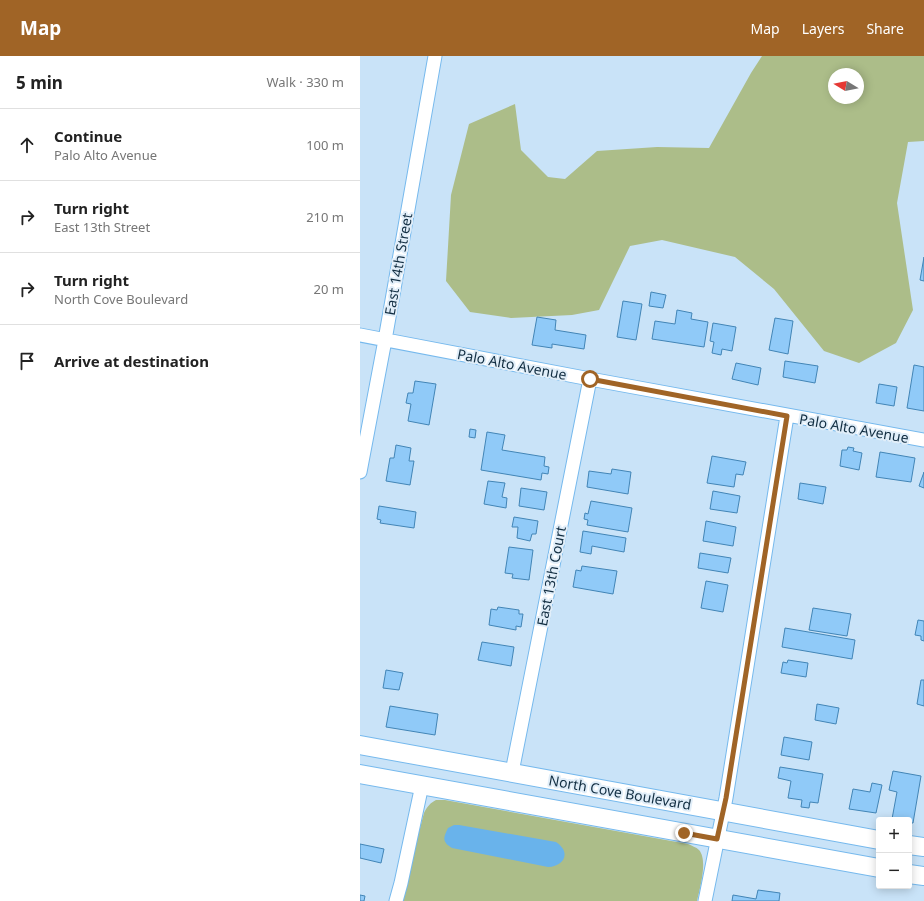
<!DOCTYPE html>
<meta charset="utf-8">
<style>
:root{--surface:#fff;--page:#f6f6f6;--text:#222;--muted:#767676;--line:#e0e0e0;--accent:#a06426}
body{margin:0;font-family:"Noto Sans",sans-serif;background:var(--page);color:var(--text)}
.controls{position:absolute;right:12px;bottom:12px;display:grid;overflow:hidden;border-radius:4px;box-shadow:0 2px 10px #0003}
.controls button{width:36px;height:36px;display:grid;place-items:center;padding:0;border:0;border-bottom:1px solid var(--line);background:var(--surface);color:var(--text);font:20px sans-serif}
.compass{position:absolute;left:468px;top:12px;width:36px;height:36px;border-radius:50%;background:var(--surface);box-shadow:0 2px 10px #0003;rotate:280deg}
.stop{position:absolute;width:12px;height:12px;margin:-9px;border:3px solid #a06426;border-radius:50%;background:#fff}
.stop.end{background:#a06426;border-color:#fff;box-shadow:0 1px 4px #0008}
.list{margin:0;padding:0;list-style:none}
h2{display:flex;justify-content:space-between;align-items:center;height:52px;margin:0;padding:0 16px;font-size:17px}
h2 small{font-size:13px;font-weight:400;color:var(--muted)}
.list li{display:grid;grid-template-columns:26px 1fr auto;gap:12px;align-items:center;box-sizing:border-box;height:72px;padding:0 16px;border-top:1px solid var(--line)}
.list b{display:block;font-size:15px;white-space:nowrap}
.list p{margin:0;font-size:13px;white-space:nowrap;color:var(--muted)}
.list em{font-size:13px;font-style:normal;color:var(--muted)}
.icon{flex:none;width:22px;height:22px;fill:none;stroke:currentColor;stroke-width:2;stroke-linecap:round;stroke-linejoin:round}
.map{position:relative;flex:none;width:564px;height:845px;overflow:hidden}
header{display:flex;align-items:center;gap:24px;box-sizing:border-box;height:56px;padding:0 20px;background:var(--accent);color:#fff}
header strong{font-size:19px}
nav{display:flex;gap:22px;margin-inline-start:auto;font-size:14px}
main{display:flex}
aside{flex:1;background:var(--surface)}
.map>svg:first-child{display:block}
</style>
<header>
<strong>Map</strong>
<nav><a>Map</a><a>Layers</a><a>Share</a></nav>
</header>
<main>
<aside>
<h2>5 min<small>Walk · 330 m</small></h2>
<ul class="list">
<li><svg class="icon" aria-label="ahead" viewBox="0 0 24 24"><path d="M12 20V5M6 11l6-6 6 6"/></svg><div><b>Continue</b><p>Palo Alto Avenue</p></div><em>100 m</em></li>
<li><svg class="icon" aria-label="right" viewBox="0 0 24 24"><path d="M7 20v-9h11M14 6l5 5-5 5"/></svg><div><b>Turn right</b><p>East 13th Street</p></div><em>210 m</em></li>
<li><svg class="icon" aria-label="right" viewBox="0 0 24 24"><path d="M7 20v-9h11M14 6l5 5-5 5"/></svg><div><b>Turn right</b><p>North Cove Boulevard</p></div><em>20 m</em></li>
<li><svg class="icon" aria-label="arrive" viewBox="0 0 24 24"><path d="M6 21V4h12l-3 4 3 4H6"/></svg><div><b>Arrive at destination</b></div></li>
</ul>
</aside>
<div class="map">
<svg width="564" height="845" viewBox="0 0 564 845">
<rect width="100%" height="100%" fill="#c9e3f8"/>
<path fill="#acbd89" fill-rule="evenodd" d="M402,0H564V85L548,86L537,147L553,254L536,287L499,307L464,295L414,233L375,201L302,184L270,190L239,254L212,259L151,262L110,256L86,225L91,139L109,68L155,48L161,94L188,121L205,123L237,95L297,91L349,92L391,17ZM474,18H498V42H474Z
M76,744H85L328,788C332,790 336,791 339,794C348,804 340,832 337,845H42L50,810L64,757C67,751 70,747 76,744Z"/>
<path fill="#69b3eb" d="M94,769H99L196,786C211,796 205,810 188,811L92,792C82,786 83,782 88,772Z"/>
<path fill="#90caf8" stroke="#4285b6" d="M564,201V225L560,224Z
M291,236L306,239L303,252L289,250Z
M263,245L282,248L276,284L257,281Z
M317,254L332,257L331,263L348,266L344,291L292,283L295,265L315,268Z
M177,261L196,264L195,274L226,279L224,293L192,288V292L172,289Z
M415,262L433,265L428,298L409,294Z
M353,267L376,271L372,295L362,293L361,299L352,297L354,286L350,285Z
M425,305L458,310L455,327L423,321Z
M376,307L401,312L398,329L372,323Z
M554,309L564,311V355L547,352Z
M55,325L76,328L69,369L48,365L51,348L46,347L48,337H53Z
M519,328L537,331L534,350L516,347Z
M110,373L116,374L115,382L109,381Z
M127,376L145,379L142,394L185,401L184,410L189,411L188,418L182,417L181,424L121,414Z
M36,389L51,392L49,405H54L50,429L26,425L30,402H34Z
M488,391L494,392L493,395L502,397L499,414L480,410L482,394H487Z
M520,396L555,402L551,426L516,421Z
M352,400L386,406L383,419L376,418L374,431L347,427Z
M252,413L271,416L268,438L227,431L229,415L251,418Z
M564,416V432L559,430Z
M128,425L145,427L142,441L147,442L146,452L124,448Z
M440,427L466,431L463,448L438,443Z
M161,432L187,436L184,454L159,450Z
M353,435L380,440L377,457L350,453Z
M231,445L272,452L268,476L227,469L228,464L224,463L225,457L228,458Z
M19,450L56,456L54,472L20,467L21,464L17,463Z
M154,461L178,465L176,478H172L170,485L157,482L158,471H152Z
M346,465L376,471L373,490L343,485Z
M223,475L266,482L264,496L232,490L231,498L220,496Z
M149,491L173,494L169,524L152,522L153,518L145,517Z
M340,497L371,502L368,517L338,512Z
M222,510L257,515L253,538L213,531L216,514L221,515Z
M346,525L368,529L363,556L341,552Z
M138,551L159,554V558H163L161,571L156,570V574L129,569L131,553L137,554Z
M453,552L491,558L487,580L449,574Z
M558,564L564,565V585L561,584V580L555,579Z
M425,572L495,584L492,603L422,591Z
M122,586L154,591L151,610L118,604Z
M428,604L448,607L446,621L421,617L423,606L427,607Z
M26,614L43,617L39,634L23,632Z
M561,624H564V650L557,648Z
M457,648L479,652L476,668L455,664Z
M30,650L78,658L75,679L26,671Z
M424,681L452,686L449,704L421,699Z
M420,711L463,718L458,747L450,746L449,752L441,751L442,744L428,742L431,725L418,722Z
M533,715L561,720L553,767H549V764L532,763L537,736L529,734Z
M512,727L522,729L516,757L489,753L493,733L510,736Z
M0,788L24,793L21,807L0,802Z
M398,834L420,837L419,845H372L373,839L396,843Z
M0,839L5,840L4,845H0Z"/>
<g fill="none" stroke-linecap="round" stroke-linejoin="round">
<g stroke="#76b9ed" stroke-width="15">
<path id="minor" d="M0,279L230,323L564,384
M0,416L25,284L75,0
M152,716L230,323
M36,845L41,827L62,729
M345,845L366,742L427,360"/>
</g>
<g stroke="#76b9ed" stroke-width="20">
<path id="secondary" d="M0,689L519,784
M0,718L519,812
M549,789L564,791
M549,818L564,820"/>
</g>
<use href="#minor" stroke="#fff" stroke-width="13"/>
<use href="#secondary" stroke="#fff" stroke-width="18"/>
</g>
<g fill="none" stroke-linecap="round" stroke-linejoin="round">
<path stroke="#a06426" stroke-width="5" d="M230,323L427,360L366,742L357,783L324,777"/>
</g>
<g text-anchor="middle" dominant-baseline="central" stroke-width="4" stroke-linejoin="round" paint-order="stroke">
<g font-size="14" fill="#122e42" stroke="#e1eef9">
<text transform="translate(38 208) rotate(-80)">East 14th Street</text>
<text transform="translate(152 308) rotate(11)">Palo Alto Avenue</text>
<text transform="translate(494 372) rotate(10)">Palo Alto Avenue</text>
<text transform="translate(191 520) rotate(-79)">East 13th Court</text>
<text transform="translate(260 736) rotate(10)">North Cove Boulevard</text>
</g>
</g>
</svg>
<div class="controls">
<button>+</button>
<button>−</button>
</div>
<svg class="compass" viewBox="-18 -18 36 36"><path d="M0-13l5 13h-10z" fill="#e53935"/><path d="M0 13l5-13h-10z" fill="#767676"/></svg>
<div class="stop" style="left:230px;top:323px"></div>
<div class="stop end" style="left:324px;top:777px"></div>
</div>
</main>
